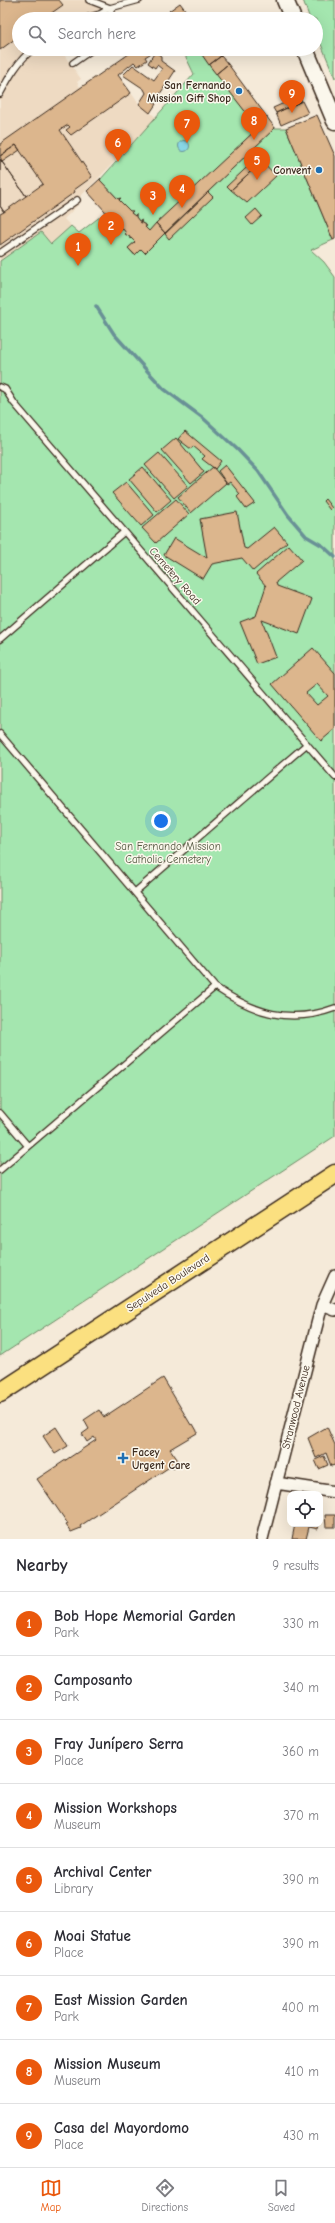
<!DOCTYPE html>
<meta charset="utf-8">
<style>
:root{--surface:#fff;--page:#f2f2f3;--text:#2b2b33;--muted:#7c7c81;--line:#e1e1e2;--accent:#ea580c}
body{margin:0;font-family:"Comic Neue",sans-serif;background:var(--page);color:var(--text)}
.controls{position:absolute;right:12px;bottom:12px;display:grid;overflow:hidden;border-radius:8px;box-shadow:0 4px 16px #0002}
.controls button{width:36px;height:36px;display:grid;place-items:center;padding:0;border:0;border-bottom:1px solid var(--line);background:var(--surface);color:var(--text);font:20px sans-serif}
.you{position:absolute;left:161px;top:821px;width:14px;height:14px;margin:-10px;border:3px solid #fff;border-radius:50%;background:#1a73e8;box-shadow:0 0 0 6px #1a73e833}
.badge{display:grid;place-items:center;width:26px;height:26px;border-radius:50%;background:var(--accent);color:#fff;font-size:13px;font-weight:700}
.pin{position:absolute;translate:-50% -33px;filter:drop-shadow(0 1px 2px #0008)}
.pin::after{content:'';position:absolute;top:21px;width:14px;height:12px;background:inherit;clip-path:polygon(0 0,100% 0,50% 100%)}
.list{margin:0;padding:0;list-style:none}
h2{display:flex;justify-content:space-between;align-items:center;height:52px;margin:0;padding:0 16px;font-size:17px}
h2 small{font-size:13px;font-weight:400;color:var(--muted)}
.list li{display:grid;grid-template-columns:26px 1fr auto;gap:12px;align-items:center;box-sizing:border-box;height:64px;padding:0 16px;border-top:1px solid var(--line)}
.list b{display:block;font-size:15px;white-space:nowrap}
.list p{margin:0;font-size:13px;white-space:nowrap;color:var(--muted)}
.list em{font-size:13px;font-style:normal;color:var(--muted)}
.icon{flex:none;width:22px;height:22px;fill:none;stroke:currentColor;stroke-width:2;stroke-linecap:round;stroke-linejoin:round}
.map{position:relative;flex:none;width:335px;height:1539px;overflow:hidden}
.search{position:absolute;background:var(--surface);box-shadow:0 4px 16px #0002;left:12px;right:12px;top:12px;height:44px;display:flex;align-items:center;gap:10px;box-sizing:border-box;padding:0 14px;border-radius:22px;color:var(--muted);font-size:15px}
.sheet{height:628px;background:var(--surface)}
nav{display:flex;justify-content:space-around;align-items:center;box-sizing:border-box;height:56px;border-top:1px solid var(--line);background:var(--surface);font-size:11px;color:var(--muted)}
nav a{display:grid;justify-items:center;gap:2px}
nav .on{color:var(--accent)}
.map>svg:first-child{display:block}
</style>
<div class="map">
<svg width="335" height="1539" viewBox="0 0 335 1539">
<rect width="100%" height="100%" fill="#f5ead9"/>
<filter id="ink" filterUnits="userSpaceOnUse"><feTurbulence type="fractalNoise" baseFrequency=".025" numOctaves="2"/><feDisplacementMap in="SourceGraphic" scale="8" xChannelSelector="R" yChannelSelector="G"/><feConvolveMatrix kernelMatrix="1 2 1 2 8 2 1 2 1" color-interpolation-filters="sRGB"/></filter>
<g filter="url(#ink)">
<path fill="#eedac2" d="M0,0H101L99,19H19V49H60L81,79L77,82L80,87L112,66L139,104L157,118L78,199L81,202L64,219L71,226L51,244L41,233L0,261Z"/>
<path fill="#a4e6af" stroke="#708866" d="M303,0H335V78L316,32V19H310Z
M182,49H198L258,128L149,231L145,227L146,225L140,222L142,220L139,221L136,217V215L135,216L131,213L133,211H130L119,200L120,198L118,199L100,180L194,74Z
M275,128H286L333,240L311,250L324,262L335,277V1136L0,1356V261L41,232L51,244L71,226L79,233L106,212L117,223L116,225L118,224L122,228L121,230L123,229L126,233L125,234L130,237V239L131,238L135,242L128,248L134,255L141,249L145,252Z"/>
<path fill="#88d6e6" stroke="#699196" d="M178.5 146a5.5 5.5 0 1 1 11 0a5.5 5.5 0 1 1-11 0Z"/>
<g fill="none" stroke-linecap="round" stroke-linejoin="round">
<path stroke="#699196" stroke-width="3.5" d="M96,306L114,334L141,364L164,389L203,418L238,450L258,471L288,515L306,536L323,546L335,557"/>
</g>
<path fill="#dcb68d" stroke="#3b2a1e" fill-rule="evenodd" d="M0,0H59L63,5L43,19H19V36L0,50Z
M180,3L192,19H175L169,11Z
M136,49H158L145,57L147,60L138,66L134,62L118,75L131,93L71,135L66,130L70,127L68,125L60,130L92,177L74,190L75,192L0,245V214L4,212L0,206V159L26,196L43,184L16,145L0,156V144Z
M167,49H178L171,54Z
M198,49H215L221,56L209,65Z
M155,52L161,56V61L175,71L154,103L156,104L150,113L139,104L146,93L144,89L123,75L133,65L154,80L162,69L157,65L155,68L148,63Z
M221,56L228,64L216,74L209,65Z
M228,64L275,128L165,233L156,223L258,128L216,74Z
M300,96L302,101L276,113L273,108Z
M302,101L308,113L281,125L276,113Z
M317,115L335,156V239L333,240L286,128Z
M16,145L20,150L2,162L0,156Z
M258,157L262,161L231,190L227,186Z
M0,159L26,196L4,212L0,206Z
M262,161L276,176L247,203L231,190Z
M101,178L100,180L118,199L121,198L119,200L130,211H133L131,213L135,216L136,214V217L139,221H142L140,222L147,226L145,227L149,231L156,223L165,233L145,253L141,249L135,255L128,248L135,242L131,238L130,239V237L125,234L126,233L123,229L121,230L122,228L116,224L117,223L106,212L105,213V211L87,191Z
M208,192L213,197L169,239L165,234Z
M256,209L262,216L252,225L246,218Z
M185,431L221,461L215,469L202,459L205,456L193,446L191,449L178,439Z
M176,438L204,472L191,483L162,450Z
M159,453L188,486L174,498L145,465Z
M225,465L255,503L246,509L237,497L240,494L230,482L227,484L218,471Z
M143,467L171,500L157,512L129,479Z
M213,467L226,483L191,513L178,497Z
M126,482L154,515L141,526L112,493Z
M176,499L189,514L156,543L142,528Z
M325,499L332,508L330,510L323,501Z
M237,512L244,548L247,549L274,527L287,542L253,571L242,558L212,564L203,579L164,555L174,538L207,558L200,519Z
M289,545L302,560L276,582L277,586L312,599L299,634L262,620L276,657L257,664L240,622L256,616L266,586L256,574Z
M313,648L335,673V729L321,741L272,684ZM317,684L328,696L317,705L306,693Z
M163,1378L191,1425L193,1424L197,1431V1433L170,1449L180,1463L173,1468L171,1466L80,1526L81,1528L71,1532L66,1525L68,1524L37,1479L96,1440L94,1437L87,1442L82,1434L89,1429L84,1420L99,1410L104,1417Z
M56,1427L68,1446L55,1454L43,1436Z
M327,1427L335,1445V1465L331,1466L326,1453L316,1458L308,1438Z
M324,1456L328,1465L319,1469L315,1460Z
M325,1515H335V1527H326Z
M295,1524H319L318,1529L309,1527L306,1539H292Z"/>
<g fill="none" stroke-linecap="round" stroke-linejoin="round">
<g stroke="#3b2a1e" stroke-width="8">
<path id="lane" d="M89,0L110,8L112,19
M83,19L100,14L110,8L139,0
M73,63L93,49
M0,94C9,77 18,61 33,49
M0,253L77,200
M0,387L5,389L14,403L335,777
M0,639L124,532
M0,734L215,987
M135,892L307,744
M0,1113L28,1146
M0,1170L215,987C254,1013 289,1025 335,1008"/>
</g>
<g stroke="#3b2a1e" stroke-width="14">
<path id="street" d="M322,1305L335,1310
M276,1483L335,1492
M262,1539L317,1324L322,1305L335,1276"/>
</g>
<g stroke="#3b2a1e" stroke-width="19">
<path id="secondary" d="M285,0L293,19
M305,49L335,121"/>
</g>
<g stroke="#3b2a1e" stroke-width="21">
<path id="primary" d="M0,1393L335,1174"/>
</g>
<use href="#lane" stroke="#fbf7ec" stroke-width="5.5"/>
<use href="#street" stroke="#fbf7ec" stroke-width="11"/>
<use href="#secondary" stroke="#fbf7ec" stroke-width="16"/>
<use href="#primary" stroke="#fbe080" stroke-width="18"/>
</g>
</g>
<g fill="#1f6fb2" stroke="#fbf7ec" stroke-width="1.5">
<circle cx="239" cy="91" r="4"/>
<circle cx="319" cy="170" r="4"/>
<path d="M121 1452h4v4h4v4h-4v4h-4v-4h-4v-4h4z"/>
</g>
<g text-anchor="middle" dominant-baseline="central" stroke-width="3" stroke-linejoin="round" paint-order="stroke">
<g font-size="11" font-weight="bold" fill="#3b2a1e" stroke="#fbf7ec" text-anchor="end">
<text x="231" y="85">San Fernando<tspan x="231" dy="13">Mission Gift Shop</tspan></text>
<text x="311" y="170">Convent</text>
<text x="132" y="1452" text-anchor="start">Facey<tspan x="132" dy="13">Urgent Care</tspan></text>
</g>
<g font-size="11" fill="#3b2a1e" stroke="#fbf7ec">
<text transform="translate(175 576) rotate(49)">Cemetery Road</text>
<text transform="translate(168 1283) rotate(-33)">Sepulveda Boulevard</text>
<text transform="translate(296 1407) rotate(-76)">Stranwood Avenue</text>
</g>
<g font-size="11" fill="#555942" stroke="#fbf7ec">
<text x="168" y="846">San Fernando Mission<tspan x="168" dy="13">Catholic Cemetery</tspan></text>
</g>
</g>
</svg>
<div class="controls">
<button><svg class="icon" aria-label="locate" viewBox="0 0 24 24"><circle cx="12" cy="12" r="6"/><path d="M12 2v4M12 18v4M2 12h4M18 12h4"/></svg></button>
</div>
<div class="you"></div>
<div class="pin badge" style="left:78px;top:266px">1</div>
<div class="pin badge" style="left:111px;top:245px">2</div>
<div class="pin badge" style="left:153px;top:215px">3</div>
<div class="pin badge" style="left:182px;top:208px">4</div>
<div class="pin badge" style="left:257px;top:180px">5</div>
<div class="pin badge" style="left:118px;top:162px">6</div>
<div class="pin badge" style="left:187px;top:143px">7</div>
<div class="pin badge" style="left:254px;top:140px">8</div>
<div class="pin badge" style="left:292px;top:113px">9</div>
<div class="search"><svg class="icon" aria-label="search" viewBox="0 0 24 24"><circle cx="10" cy="10" r="6"/><path d="M15 15l6 6"/></svg>Search here</div>
</div>
<section class="sheet">
<h2>Nearby<small>9 results</small></h2>
<ul class="list">
<li><span class="badge">1</span><div><b>Bob Hope Memorial Garden</b><p>Park</p></div><em>330 m</em></li>
<li><span class="badge">2</span><div><b>Camposanto</b><p>Park</p></div><em>340 m</em></li>
<li><span class="badge">3</span><div><b>Fray Junípero Serra</b><p>Place</p></div><em>360 m</em></li>
<li><span class="badge">4</span><div><b>Mission Workshops</b><p>Museum</p></div><em>370 m</em></li>
<li><span class="badge">5</span><div><b>Archival Center</b><p>Library</p></div><em>390 m</em></li>
<li><span class="badge">6</span><div><b>Moai Statue</b><p>Place</p></div><em>390 m</em></li>
<li><span class="badge">7</span><div><b>East Mission Garden</b><p>Park</p></div><em>400 m</em></li>
<li><span class="badge">8</span><div><b>Mission Museum</b><p>Museum</p></div><em>410 m</em></li>
<li><span class="badge">9</span><div><b>Casa del Mayordomo</b><p>Place</p></div><em>430 m</em></li>
</ul>
</section>
<nav>
<a class="on"><svg class="icon" aria-label="map" viewBox="0 0 24 24"><path d="M3 6l6-2 6 2 6-2v14l-6 2-6-2-6 2zM9 4v14M15 6v14"/></svg>Map</a>
<a><svg class="icon" aria-label="directions" viewBox="0 0 24 24"><path d="M12 3l9 9-9 9-9-9zM9 14v-3h6M13 9l2 2-2 2"/></svg>Directions</a>
<a><svg class="icon" aria-label="saved" viewBox="0 0 24 24"><path d="M7 4h10v16l-5-4-5 4z"/></svg>Saved</a>
</nav>
